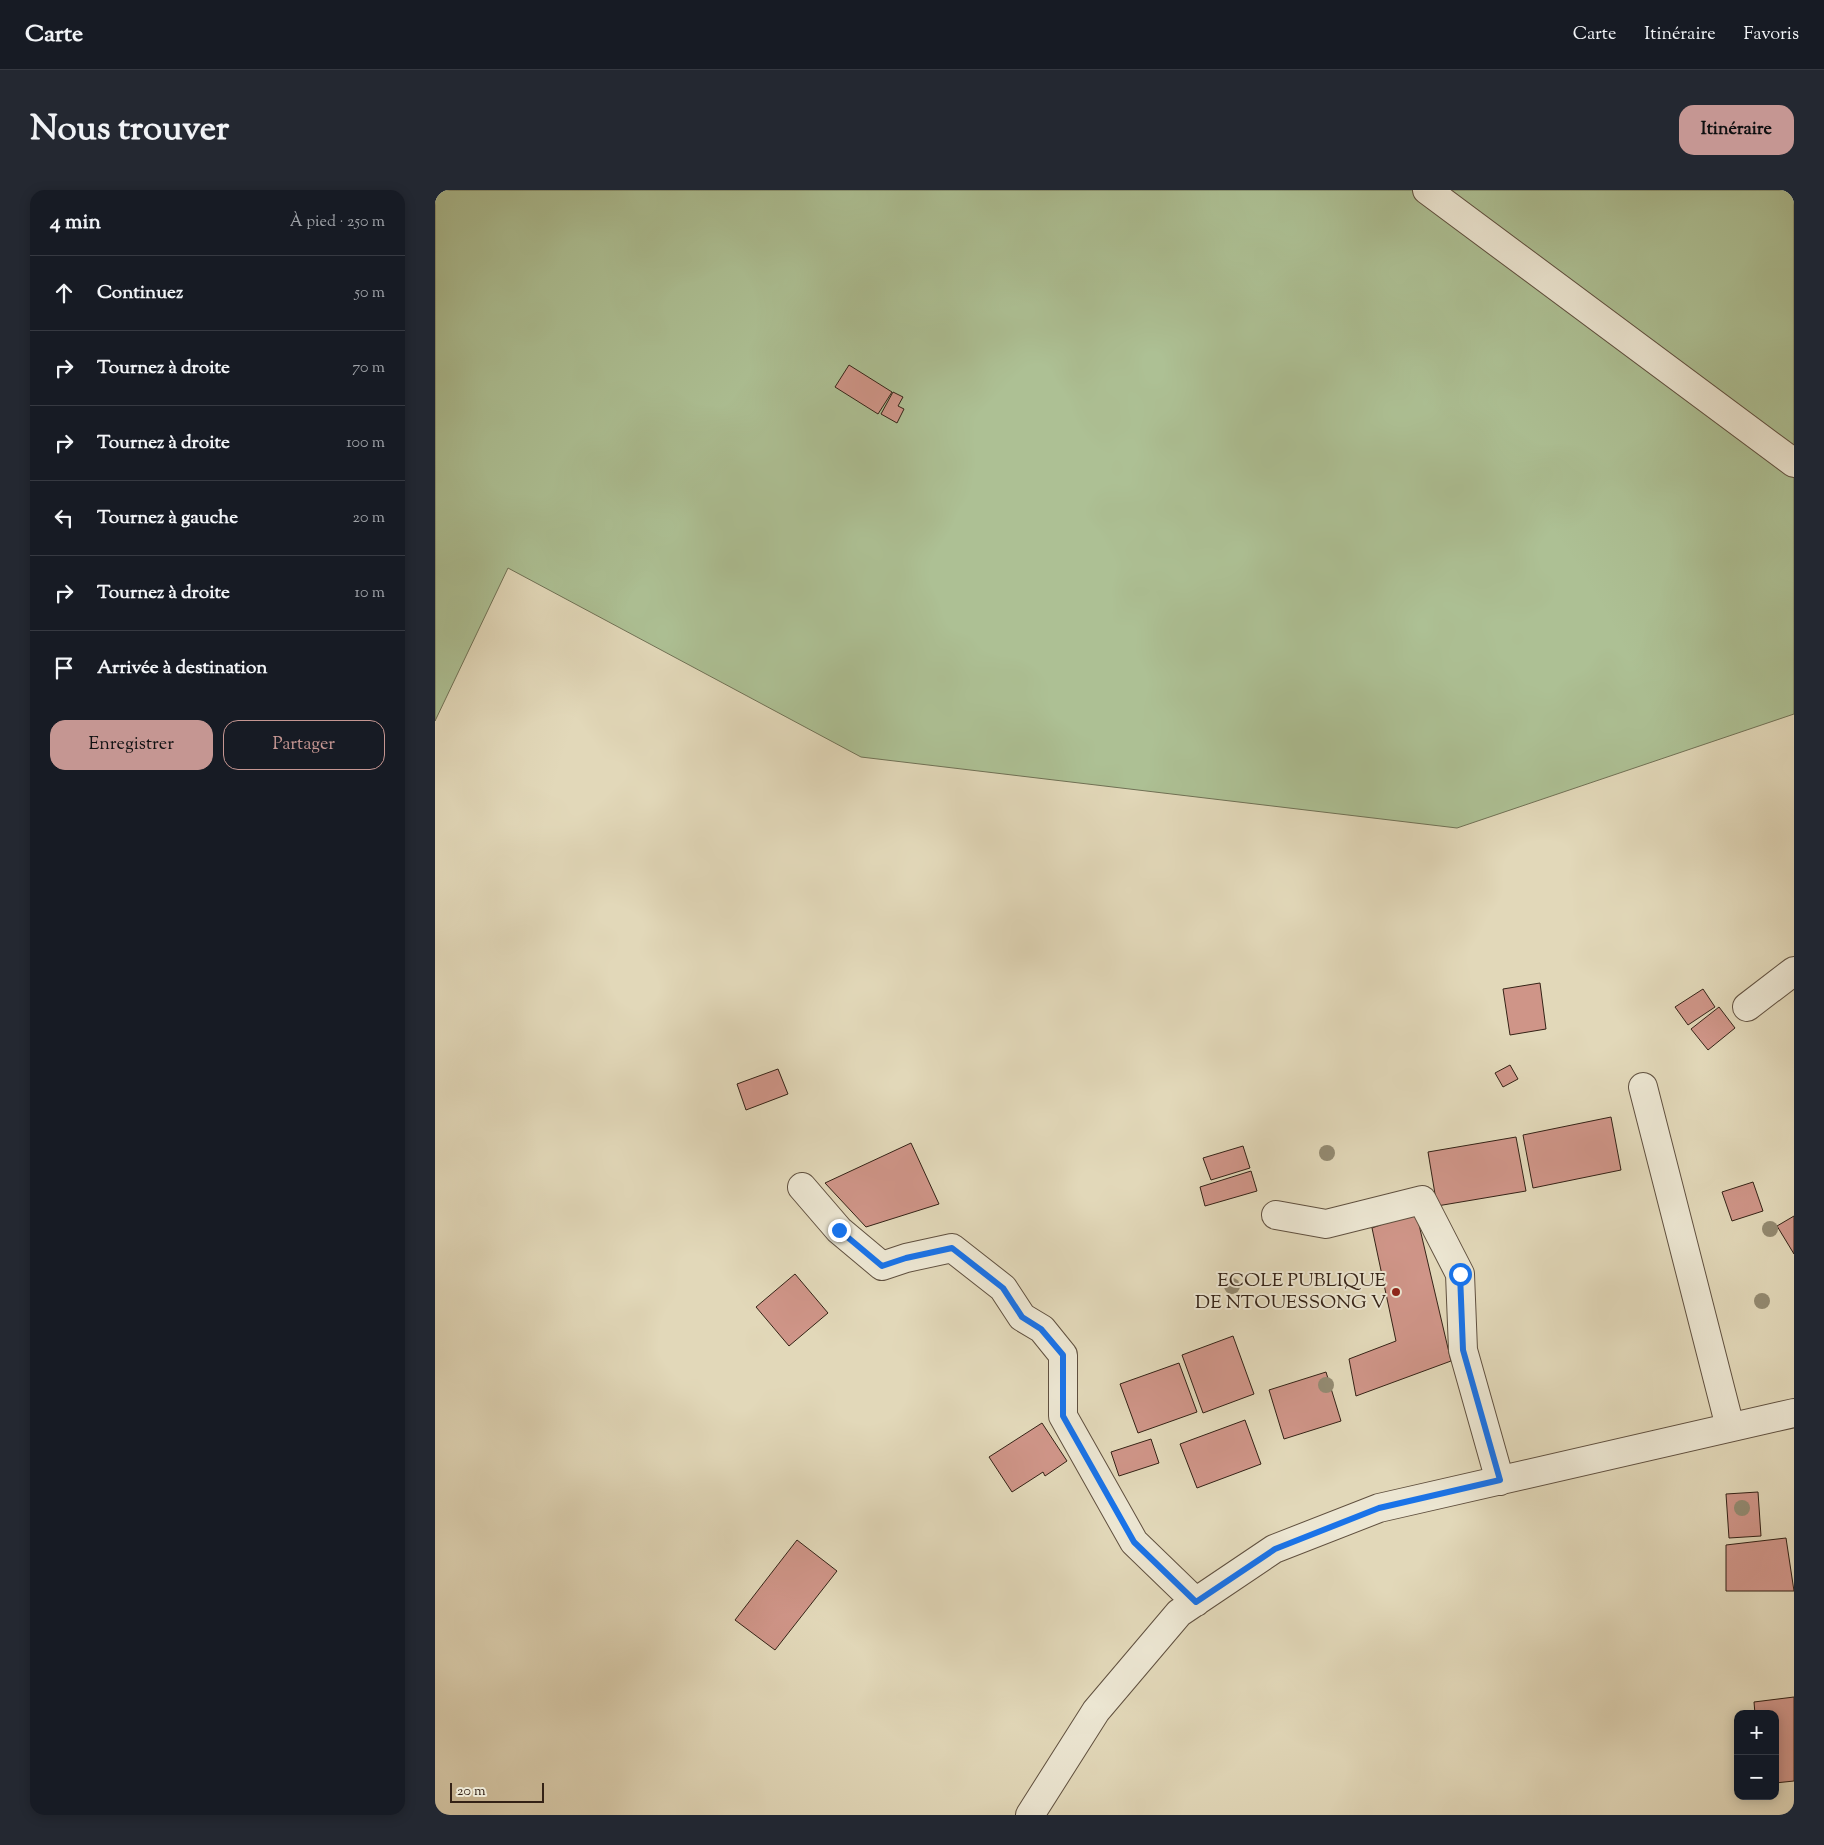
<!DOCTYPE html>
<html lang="fr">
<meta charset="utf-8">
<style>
:root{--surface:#171b24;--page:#242831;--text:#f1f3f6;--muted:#9ea1a6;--line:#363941;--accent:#c59692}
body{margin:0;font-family:"Sorts Mill Goudy",serif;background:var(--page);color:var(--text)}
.controls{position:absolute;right:15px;bottom:15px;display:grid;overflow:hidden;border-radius:10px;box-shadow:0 2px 12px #0003}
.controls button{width:45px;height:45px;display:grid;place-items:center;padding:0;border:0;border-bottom:1px solid var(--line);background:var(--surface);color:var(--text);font:25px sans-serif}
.scale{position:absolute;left:15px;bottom:12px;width:94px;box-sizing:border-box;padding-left:5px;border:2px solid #342216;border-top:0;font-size:14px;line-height:18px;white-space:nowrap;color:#342216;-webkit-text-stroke:4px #ece6d2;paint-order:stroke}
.stop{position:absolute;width:15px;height:15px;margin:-11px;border:4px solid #1a73e8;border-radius:50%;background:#fff}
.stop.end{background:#1a73e8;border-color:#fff;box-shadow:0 1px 5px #0008}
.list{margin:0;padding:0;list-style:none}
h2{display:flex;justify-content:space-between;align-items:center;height:65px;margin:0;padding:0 20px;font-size:21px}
h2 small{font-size:16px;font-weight:400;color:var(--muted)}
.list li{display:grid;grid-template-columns:32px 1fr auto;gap:15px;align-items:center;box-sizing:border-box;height:75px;padding:0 20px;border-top:1px solid var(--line)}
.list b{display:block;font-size:19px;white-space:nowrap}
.list em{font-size:16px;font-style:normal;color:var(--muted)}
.actions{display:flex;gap:10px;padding:15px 20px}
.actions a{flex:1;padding:11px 0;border:1px solid var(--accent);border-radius:15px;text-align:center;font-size:18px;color:var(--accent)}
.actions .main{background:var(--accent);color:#111}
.icon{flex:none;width:28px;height:28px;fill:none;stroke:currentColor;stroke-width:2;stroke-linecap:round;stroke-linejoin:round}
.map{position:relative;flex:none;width:1359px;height:1625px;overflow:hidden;border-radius:15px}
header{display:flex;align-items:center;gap:30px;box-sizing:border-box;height:70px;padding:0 25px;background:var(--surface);border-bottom:1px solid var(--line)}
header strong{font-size:24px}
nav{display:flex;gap:28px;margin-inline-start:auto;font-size:18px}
.intro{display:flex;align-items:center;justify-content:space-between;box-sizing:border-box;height:120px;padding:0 30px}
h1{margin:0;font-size:35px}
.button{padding:12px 22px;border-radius:15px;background:var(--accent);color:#111;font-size:18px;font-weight:700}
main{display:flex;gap:30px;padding:0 30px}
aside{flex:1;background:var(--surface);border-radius:15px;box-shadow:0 2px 12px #0003}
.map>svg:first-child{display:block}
</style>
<header>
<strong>Carte</strong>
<nav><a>Carte</a><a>Itinéraire</a><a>Favoris</a></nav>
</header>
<div class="intro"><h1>Nous trouver</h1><a class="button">Itinéraire</a></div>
<main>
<aside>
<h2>4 min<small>À pied · 250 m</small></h2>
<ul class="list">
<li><svg class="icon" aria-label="ahead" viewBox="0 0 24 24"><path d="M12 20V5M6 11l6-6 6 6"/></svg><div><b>Continuez</b></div><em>50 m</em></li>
<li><svg class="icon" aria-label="right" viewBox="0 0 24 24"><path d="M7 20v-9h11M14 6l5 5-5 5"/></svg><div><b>Tournez à droite</b></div><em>70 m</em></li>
<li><svg class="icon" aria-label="right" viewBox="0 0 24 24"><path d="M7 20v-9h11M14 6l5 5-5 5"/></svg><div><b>Tournez à droite</b></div><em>100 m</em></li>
<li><svg class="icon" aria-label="left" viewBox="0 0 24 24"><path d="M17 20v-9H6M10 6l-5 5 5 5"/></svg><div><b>Tournez à gauche</b></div><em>20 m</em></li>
<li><svg class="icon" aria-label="right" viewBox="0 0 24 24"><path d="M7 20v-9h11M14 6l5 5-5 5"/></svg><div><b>Tournez à droite</b></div><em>10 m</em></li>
<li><svg class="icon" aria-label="arrive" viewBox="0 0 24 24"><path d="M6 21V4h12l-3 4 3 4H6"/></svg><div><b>Arrivée à destination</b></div></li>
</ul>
<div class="actions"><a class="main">Enregistrer</a><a>Partager</a></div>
</aside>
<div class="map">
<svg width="1359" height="1625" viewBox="0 0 1359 1625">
<rect width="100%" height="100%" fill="#e2d8b9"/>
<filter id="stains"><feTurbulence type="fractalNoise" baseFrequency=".004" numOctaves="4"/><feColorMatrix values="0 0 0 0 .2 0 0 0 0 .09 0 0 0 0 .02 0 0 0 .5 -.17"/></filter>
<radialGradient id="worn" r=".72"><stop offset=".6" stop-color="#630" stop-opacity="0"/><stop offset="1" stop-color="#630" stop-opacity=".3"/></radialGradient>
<path fill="#adc094" stroke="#707155" d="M0,0H1359V524L1022,638L426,567L73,378L0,531Z"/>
<path fill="#cf9588" stroke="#342216" d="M414,175L457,202L443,224L400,197Z
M458,202L468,207L463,216L469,219L462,233L446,224Z
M1105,793L1111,839L1075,845L1068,799Z
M1268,799L1280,817L1253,835L1240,817Z
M1284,817L1300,838L1273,860L1256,839Z
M1075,875L1083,889L1068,897L1060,883Z
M343,879L353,904L311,920L302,894Z
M1176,927L1186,980L1098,998L1088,945Z
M1081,947L1091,1001L1002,1016L993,962Z
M476,953L504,1014L431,1037L390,993Z
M808,956L815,978L776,990L768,968Z
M816,981L822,1001L770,1016L765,997Z
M1318,992L1328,1021L1297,1031L1287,1002Z
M981,1022L1016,1171L921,1206L914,1169L961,1151L937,1038Z
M1359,1026V1064L1342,1036Z
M360,1084L393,1123L354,1156L321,1117Z
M798,1146L819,1204L768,1223L747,1165Z
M744,1173L762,1222L703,1243L685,1194Z
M891,1182L906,1231L849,1249L834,1200Z
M810,1230L826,1274L762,1298L745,1254Z
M607,1233L632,1271L610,1286L608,1282L577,1302L554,1267Z
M716,1249L724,1273L684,1286L676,1262Z
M1323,1302L1326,1346L1294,1348L1291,1304Z
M1351,1348L1359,1401H1291V1355Z
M362,1350L402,1381L340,1460L300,1430Z
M1359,1507V1591L1340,1593V1524H1320L1319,1512Z"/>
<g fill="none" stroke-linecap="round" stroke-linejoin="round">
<g stroke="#60503f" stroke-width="30">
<path id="minor" d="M992,0L1359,273
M1312,817L1359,781
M1208,897L1295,1237
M367,997L404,1040L447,1076L471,1068L517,1058L568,1098L587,1127L607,1139L628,1165V1226L699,1352L761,1412
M841,1025L891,1034L987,1010L1025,1084L1028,1160L1065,1291
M595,1625L661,1521L744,1423L839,1359L944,1318L1359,1223"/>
</g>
<use href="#minor" stroke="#ece6d2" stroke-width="28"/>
</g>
<g fill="#938a71">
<circle cx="892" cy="963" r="8"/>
<circle cx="1335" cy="1039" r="8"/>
<circle cx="797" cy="1096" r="8"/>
<circle cx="1327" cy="1111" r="8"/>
<circle cx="891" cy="1195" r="8"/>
<circle cx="1307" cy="1318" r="8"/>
</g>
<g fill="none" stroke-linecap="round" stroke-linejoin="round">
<path stroke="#1a73e8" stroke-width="6" d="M404,1040L447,1076L471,1068L517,1058L568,1098L587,1127L606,1139L628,1165V1226L699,1352L761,1412L840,1359L944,1318L1065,1290L1028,1160L1025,1084"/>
</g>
<circle fill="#8f2418" stroke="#ece6d2" stroke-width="2" cx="961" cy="1102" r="5"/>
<g text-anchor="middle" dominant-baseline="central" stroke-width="4" stroke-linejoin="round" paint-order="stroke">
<g font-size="19" fill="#342216" stroke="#ece6d2" text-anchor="end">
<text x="951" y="1091">ECOLE PUBLIQUE<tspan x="951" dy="22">DE NTOUESSONG V</tspan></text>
</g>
</g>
<rect width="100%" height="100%" filter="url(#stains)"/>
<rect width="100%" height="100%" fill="url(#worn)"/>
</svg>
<div class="controls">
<button>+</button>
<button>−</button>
</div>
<div class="scale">20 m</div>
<div class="stop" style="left:1025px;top:1084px"></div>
<div class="stop end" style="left:404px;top:1040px"></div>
</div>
</main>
